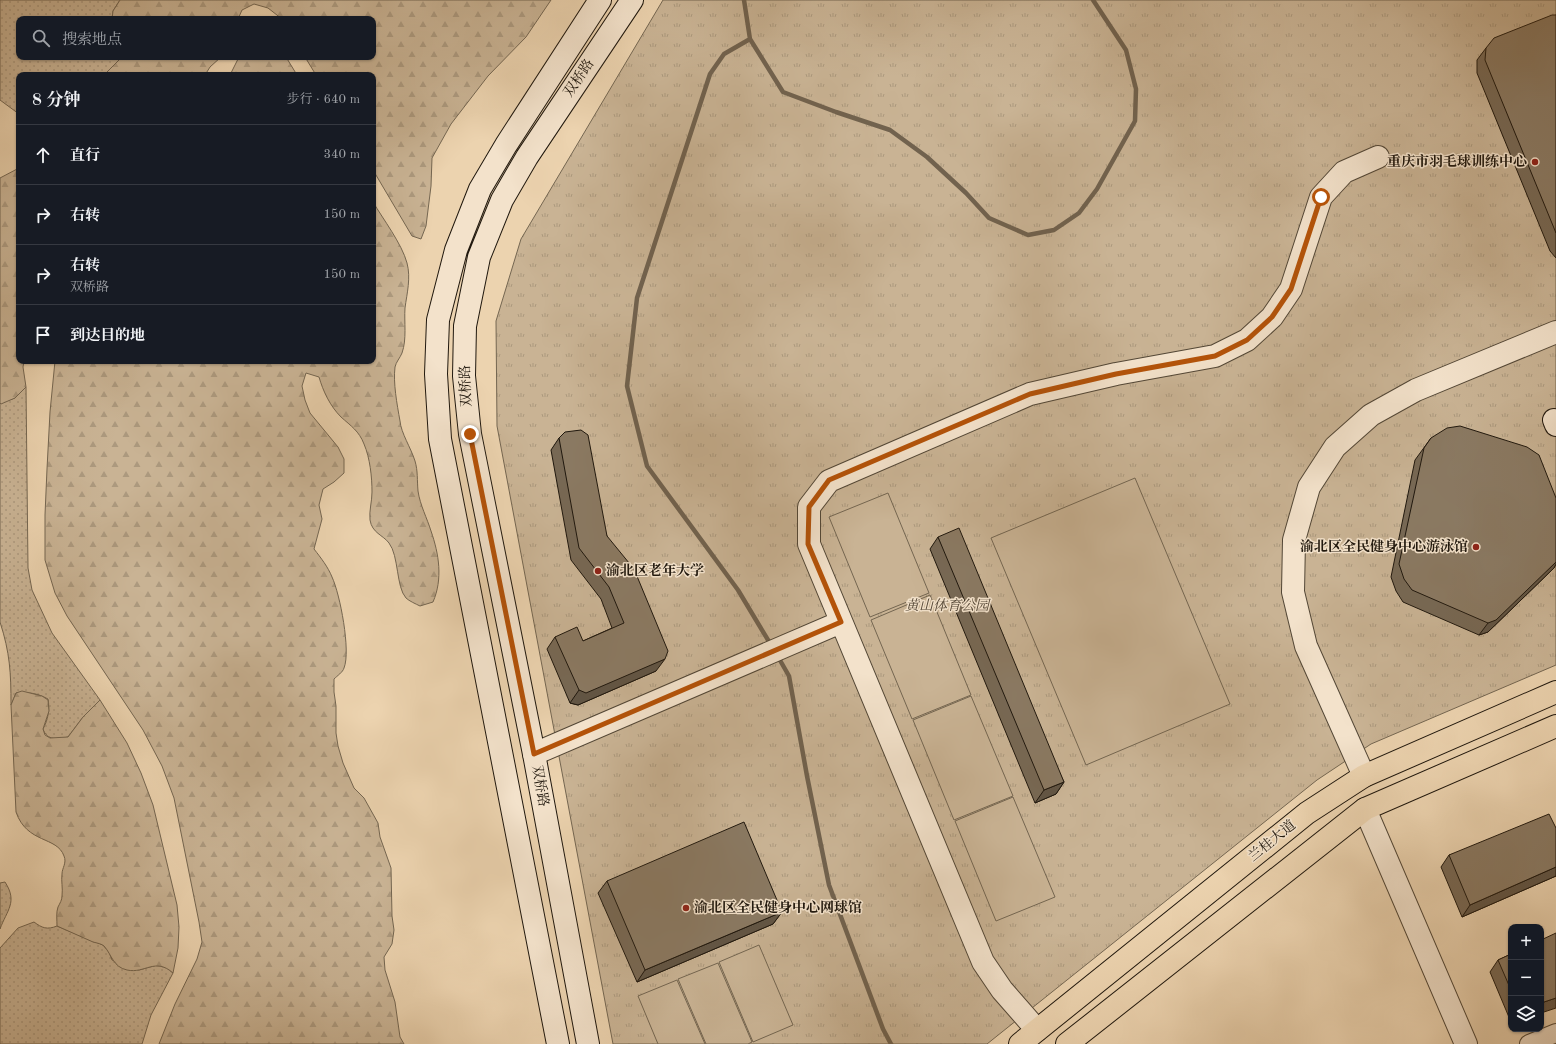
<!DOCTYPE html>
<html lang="zh">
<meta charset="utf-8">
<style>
:root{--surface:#171b24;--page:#242831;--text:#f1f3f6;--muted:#9ea1a6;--line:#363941}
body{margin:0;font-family:"Old Standard TT","Noto Serif SC",serif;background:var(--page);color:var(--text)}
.controls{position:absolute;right:12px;bottom:12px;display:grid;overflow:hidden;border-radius:8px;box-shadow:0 1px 3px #0004}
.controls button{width:36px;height:36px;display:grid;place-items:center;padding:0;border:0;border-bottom:1px solid var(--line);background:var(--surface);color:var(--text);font:20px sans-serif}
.stop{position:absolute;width:12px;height:12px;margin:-9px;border:3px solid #b45309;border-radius:50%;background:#fff}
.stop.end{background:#b45309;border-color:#fff;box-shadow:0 1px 4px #0008}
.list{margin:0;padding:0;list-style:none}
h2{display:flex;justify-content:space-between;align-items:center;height:52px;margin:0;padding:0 16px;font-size:17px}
h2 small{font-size:13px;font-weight:400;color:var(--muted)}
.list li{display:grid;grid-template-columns:26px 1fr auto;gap:12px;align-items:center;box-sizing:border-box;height:60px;padding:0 16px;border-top:1px solid var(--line)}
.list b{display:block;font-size:15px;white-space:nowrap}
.list p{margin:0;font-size:13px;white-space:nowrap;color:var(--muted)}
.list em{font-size:13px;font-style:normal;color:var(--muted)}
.icon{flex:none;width:22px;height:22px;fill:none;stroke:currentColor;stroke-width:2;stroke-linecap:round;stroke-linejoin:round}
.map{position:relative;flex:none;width:1556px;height:1044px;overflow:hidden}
.search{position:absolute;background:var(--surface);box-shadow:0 1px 3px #0004;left:16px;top:16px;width:360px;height:44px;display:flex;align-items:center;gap:10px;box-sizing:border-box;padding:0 14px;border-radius:8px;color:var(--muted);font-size:15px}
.panel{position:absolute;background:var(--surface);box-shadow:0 1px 3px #0004;left:16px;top:72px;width:360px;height:292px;border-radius:8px}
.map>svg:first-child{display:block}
</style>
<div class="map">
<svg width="1556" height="1044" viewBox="0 0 1556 1044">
<defs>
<pattern id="grass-dots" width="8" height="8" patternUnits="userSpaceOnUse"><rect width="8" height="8" fill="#c9b394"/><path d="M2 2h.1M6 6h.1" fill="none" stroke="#ac997e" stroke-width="1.8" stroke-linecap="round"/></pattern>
<pattern id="forest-firs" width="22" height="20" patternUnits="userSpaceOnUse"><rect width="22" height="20" fill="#c9b394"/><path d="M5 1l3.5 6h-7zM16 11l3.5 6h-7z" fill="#ac997e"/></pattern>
<pattern id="park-tufts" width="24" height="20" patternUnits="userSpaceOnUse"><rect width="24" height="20" fill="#c9b394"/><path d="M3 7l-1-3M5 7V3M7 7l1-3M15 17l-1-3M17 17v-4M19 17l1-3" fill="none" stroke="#ac997e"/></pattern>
</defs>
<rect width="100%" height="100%" fill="#ecd3af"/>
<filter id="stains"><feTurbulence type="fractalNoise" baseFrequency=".005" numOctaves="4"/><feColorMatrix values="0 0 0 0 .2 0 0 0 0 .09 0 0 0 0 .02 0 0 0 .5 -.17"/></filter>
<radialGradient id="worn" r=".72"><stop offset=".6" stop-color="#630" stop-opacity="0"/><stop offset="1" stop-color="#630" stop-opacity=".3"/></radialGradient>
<path fill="url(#grass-dots)" stroke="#746651" d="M0,0H120L113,11L112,19H19V57H122L104,75H19V114L0,100Z
M26,387L28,568L32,590L52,633L100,700L83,717L68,737C58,739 47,741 43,729C48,720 50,709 48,699C37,693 28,692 16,693L11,705C11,673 10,653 0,622V403L15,398Z
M5,882C18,902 7,910 0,929V883Z
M34,922C42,928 47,930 57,926L103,945L109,952L112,960L139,970L157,965L167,968L173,973L151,1015L142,1044H0V948L18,928Z"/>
<path fill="url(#forest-firs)" stroke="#746651" d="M120,0H551L526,37L488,76L451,124L432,158L431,186L426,226L421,239L412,236L373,170V75H316L305,57H373V19H282L268,8L254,4L242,10L238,19H112L113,11Z
M122,57H221L210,67L205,75H104Z
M239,57H286L297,75H230Z
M19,168V361H24L23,367L26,387L15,398L1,404L0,403V178Z
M373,202C383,219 402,244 407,263C411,278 407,293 405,308C404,322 407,339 402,353C400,358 396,362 395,367C393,383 397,404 400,421C401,433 411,448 415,461C418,471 417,480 418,491C420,505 427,518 431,531C439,554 443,579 433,602L420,606C416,604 409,601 406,598C396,587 399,556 389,543C383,535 372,533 370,520C369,510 372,502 372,492C372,477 370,458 364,444C359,431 351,426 341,417C330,406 323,391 319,377L306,373L302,386L305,400L310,413L338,447L344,459V473L334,482L323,489L319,505L322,519L314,549C321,558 328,567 332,577C340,594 351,651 344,668C343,672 337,676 334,679V692L336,706V733L338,746L343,763L354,788L364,798L378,823L380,837L391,868L392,916L394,930L392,944L384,957L385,970L395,1002L400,1037L404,1044H159L175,1004L197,959L202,942L199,922L174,798L162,766L143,730L67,616L55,593L45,560V515L47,469L50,412L55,361H373Z
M22,691L42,696L48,700L49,711L43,729L45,735L50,738L68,737L83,717L100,700L127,743L141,773L153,805L177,905L179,927L178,948L173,973C155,957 145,974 127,970C113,967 112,955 104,946C102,944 97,943 93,942C81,937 69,931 57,926C57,920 56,912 58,907C60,903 62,900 62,896C63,888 61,881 62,874C62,868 67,863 64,856C57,836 27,844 16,812L11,705L16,693Z"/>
<path fill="url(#park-tufts)" stroke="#746651" d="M663,0H1556V665L1371,744L1317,780L987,1044H613L497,426L496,321L521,239Z"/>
<path fill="#c9b394" stroke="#746651" d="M1135,478L1230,704L1086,765L991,538Z
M888,493L929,593L870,617L829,517Z
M930,595L971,695L912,719L871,620Z
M971,696L1013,796L954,820L913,720Z
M1013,797L1055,897L996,921L955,821Z
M759,945L793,1025L753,1042L719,962Z
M718,963L752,1042L748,1044H706L678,979Z
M677,980L705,1044H658L638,996Z"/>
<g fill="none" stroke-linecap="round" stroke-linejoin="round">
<path stroke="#71624e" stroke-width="4.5" d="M744,0L750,39L783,92L836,112L890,130L927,157L966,193L989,218L1028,235L1054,230L1079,213L1097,189L1135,121L1136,89L1126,50L1093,0
M750,39L724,54L710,74L637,298L627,386L647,466L738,590L771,645
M777,655L789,676L807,776L829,885L883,1029L891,1044"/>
<g stroke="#534736" stroke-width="20">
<path id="minor" d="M1529,1044L1556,1033"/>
</g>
<g stroke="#534736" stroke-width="24">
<path id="tertiary" d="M534,754L841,622
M1364,776L1306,646L1293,592L1294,540L1309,487L1335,447L1371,415L1416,390L1556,332
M1365,809L1466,1044
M1037,1030L1002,990L983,962L809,544V507L829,481L1030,394L1116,374L1215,356L1247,340L1272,317L1291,289L1321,197L1344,172L1378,157"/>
</g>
<g stroke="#20180e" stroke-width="24">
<path id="secondary" d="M1554,420L1556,425
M558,1044L440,439L436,374L438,320L456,250L480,189L506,145L600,0
M588,1044L534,754L470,434L464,376L465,326L479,257L502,200L527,157L632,0"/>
</g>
<g stroke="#20180e" stroke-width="24">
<path id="primary" d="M1020,1044L1307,813L1364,776L1556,692
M1067,1044L1365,809L1556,726"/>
</g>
<use href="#minor" stroke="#f3e2cb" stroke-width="18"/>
<use href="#tertiary" stroke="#f3e2cb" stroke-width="22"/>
<use href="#secondary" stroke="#f3e2cb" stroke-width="22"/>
<use href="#primary" stroke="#ecd3af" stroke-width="22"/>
</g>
<path fill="#776854" stroke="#20180e" d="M1556,15V258L1550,251L1477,73V60L1486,48Z
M559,438L607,536L656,671L578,705L570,703L547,649L555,637L583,641L612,628L601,599L571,560L551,450Z
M1431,438L1556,498V564L1554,568L1488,632L1479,635L1403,602L1396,591L1391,577L1415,460Z
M938,537L1064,782L1056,794L1035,803L930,549Z
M1556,828V876L1462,917L1441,867L1449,855Z
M607,881L782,912L773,924L637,982L598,893Z
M1511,954V1022L1490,972L1498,960Z"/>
<path fill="#615545" stroke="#20180e" d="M1556,562V564L1554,568L1488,632L1479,635L1488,623Z
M665,659L656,671L578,705L570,703L579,690Z
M1064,782L1056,794L1035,803L1044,790Z
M1556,867V876L1462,917L1470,905Z
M782,912L773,924L637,982L645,970Z
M1556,998V1008L1541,1013V1003Z"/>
<path fill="#8a7962" stroke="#20180e" d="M1552,15H1556V233L1485,60L1486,48L1494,38Z
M1460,426L1527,447L1539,455L1556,498V562L1496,620L1488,623L1412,590L1404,579L1399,564L1424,448L1431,438L1447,428Z
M581,430L588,435L607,536L634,569L668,651L665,659L586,693L579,690L555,637L577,627L583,641L624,623L609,587L579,548L559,438L565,432Z
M959,528L1064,782L1044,790L938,537Z
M1549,814L1556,828V867L1470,905L1449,855Z
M744,822L782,912L645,970L607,881Z
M1556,933V998L1541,1003V940Z
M1511,954V990L1498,960Z"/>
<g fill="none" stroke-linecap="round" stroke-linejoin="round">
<path stroke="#b45309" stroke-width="5" d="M470,434L534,754L841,622L808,544L809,507L829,480L1030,394L1116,374L1215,356L1247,340L1272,317L1291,289L1321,197"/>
</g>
<g fill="#8f2418" stroke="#f3e2cb" stroke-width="1.5">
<circle cx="1535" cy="162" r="4"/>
<circle cx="1476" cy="547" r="4"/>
<circle cx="598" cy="571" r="4"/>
<circle cx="686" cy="908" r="4"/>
</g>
<g text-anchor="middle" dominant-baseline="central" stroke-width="3" stroke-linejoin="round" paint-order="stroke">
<g font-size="14" fill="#20180e" stroke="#f3e2cb">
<text transform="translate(579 78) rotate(-56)">双桥路</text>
<text transform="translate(466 386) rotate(-93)">双桥路</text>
<text transform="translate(540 786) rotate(80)">双桥路</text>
<text transform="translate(1272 841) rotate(-39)">兰桂大道</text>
</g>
<g font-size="14" font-weight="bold" fill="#20180e" stroke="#f3e2cb" text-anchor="end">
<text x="1527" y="162">重庆市羽毛球训练中心</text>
<text x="1468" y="547">渝北区全民健身中心游泳馆</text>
<text x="606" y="571" text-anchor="start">渝北区老年大学</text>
<text x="694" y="908" text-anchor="start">渝北区全民健身中心网球馆</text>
</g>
<g font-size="14" font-style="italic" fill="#534636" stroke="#f3e2cb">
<text x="947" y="606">黄山体育公园</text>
</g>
</g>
<rect width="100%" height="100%" filter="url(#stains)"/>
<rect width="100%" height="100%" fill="url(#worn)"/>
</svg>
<div class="controls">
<button>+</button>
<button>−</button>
<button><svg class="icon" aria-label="layers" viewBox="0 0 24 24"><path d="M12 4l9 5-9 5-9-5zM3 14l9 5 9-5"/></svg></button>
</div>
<div class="stop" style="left:1321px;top:197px"></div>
<div class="stop end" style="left:470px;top:434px"></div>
<div class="search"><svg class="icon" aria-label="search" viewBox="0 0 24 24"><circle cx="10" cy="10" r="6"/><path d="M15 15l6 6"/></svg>搜索地点</div>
<section class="panel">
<h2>8 分钟<small>步行 · 640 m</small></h2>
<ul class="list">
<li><svg class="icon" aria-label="ahead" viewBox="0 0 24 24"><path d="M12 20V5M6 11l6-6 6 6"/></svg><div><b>直行</b></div><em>340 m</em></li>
<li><svg class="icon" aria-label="right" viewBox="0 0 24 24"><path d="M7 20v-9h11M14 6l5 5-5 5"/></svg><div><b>右转</b></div><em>150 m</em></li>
<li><svg class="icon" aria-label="right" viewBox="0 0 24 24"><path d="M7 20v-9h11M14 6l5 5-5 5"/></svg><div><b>右转</b><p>双桥路</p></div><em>150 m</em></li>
<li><svg class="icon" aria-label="arrive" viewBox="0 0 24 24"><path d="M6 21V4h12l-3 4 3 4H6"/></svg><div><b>到达目的地</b></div></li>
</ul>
</section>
</div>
